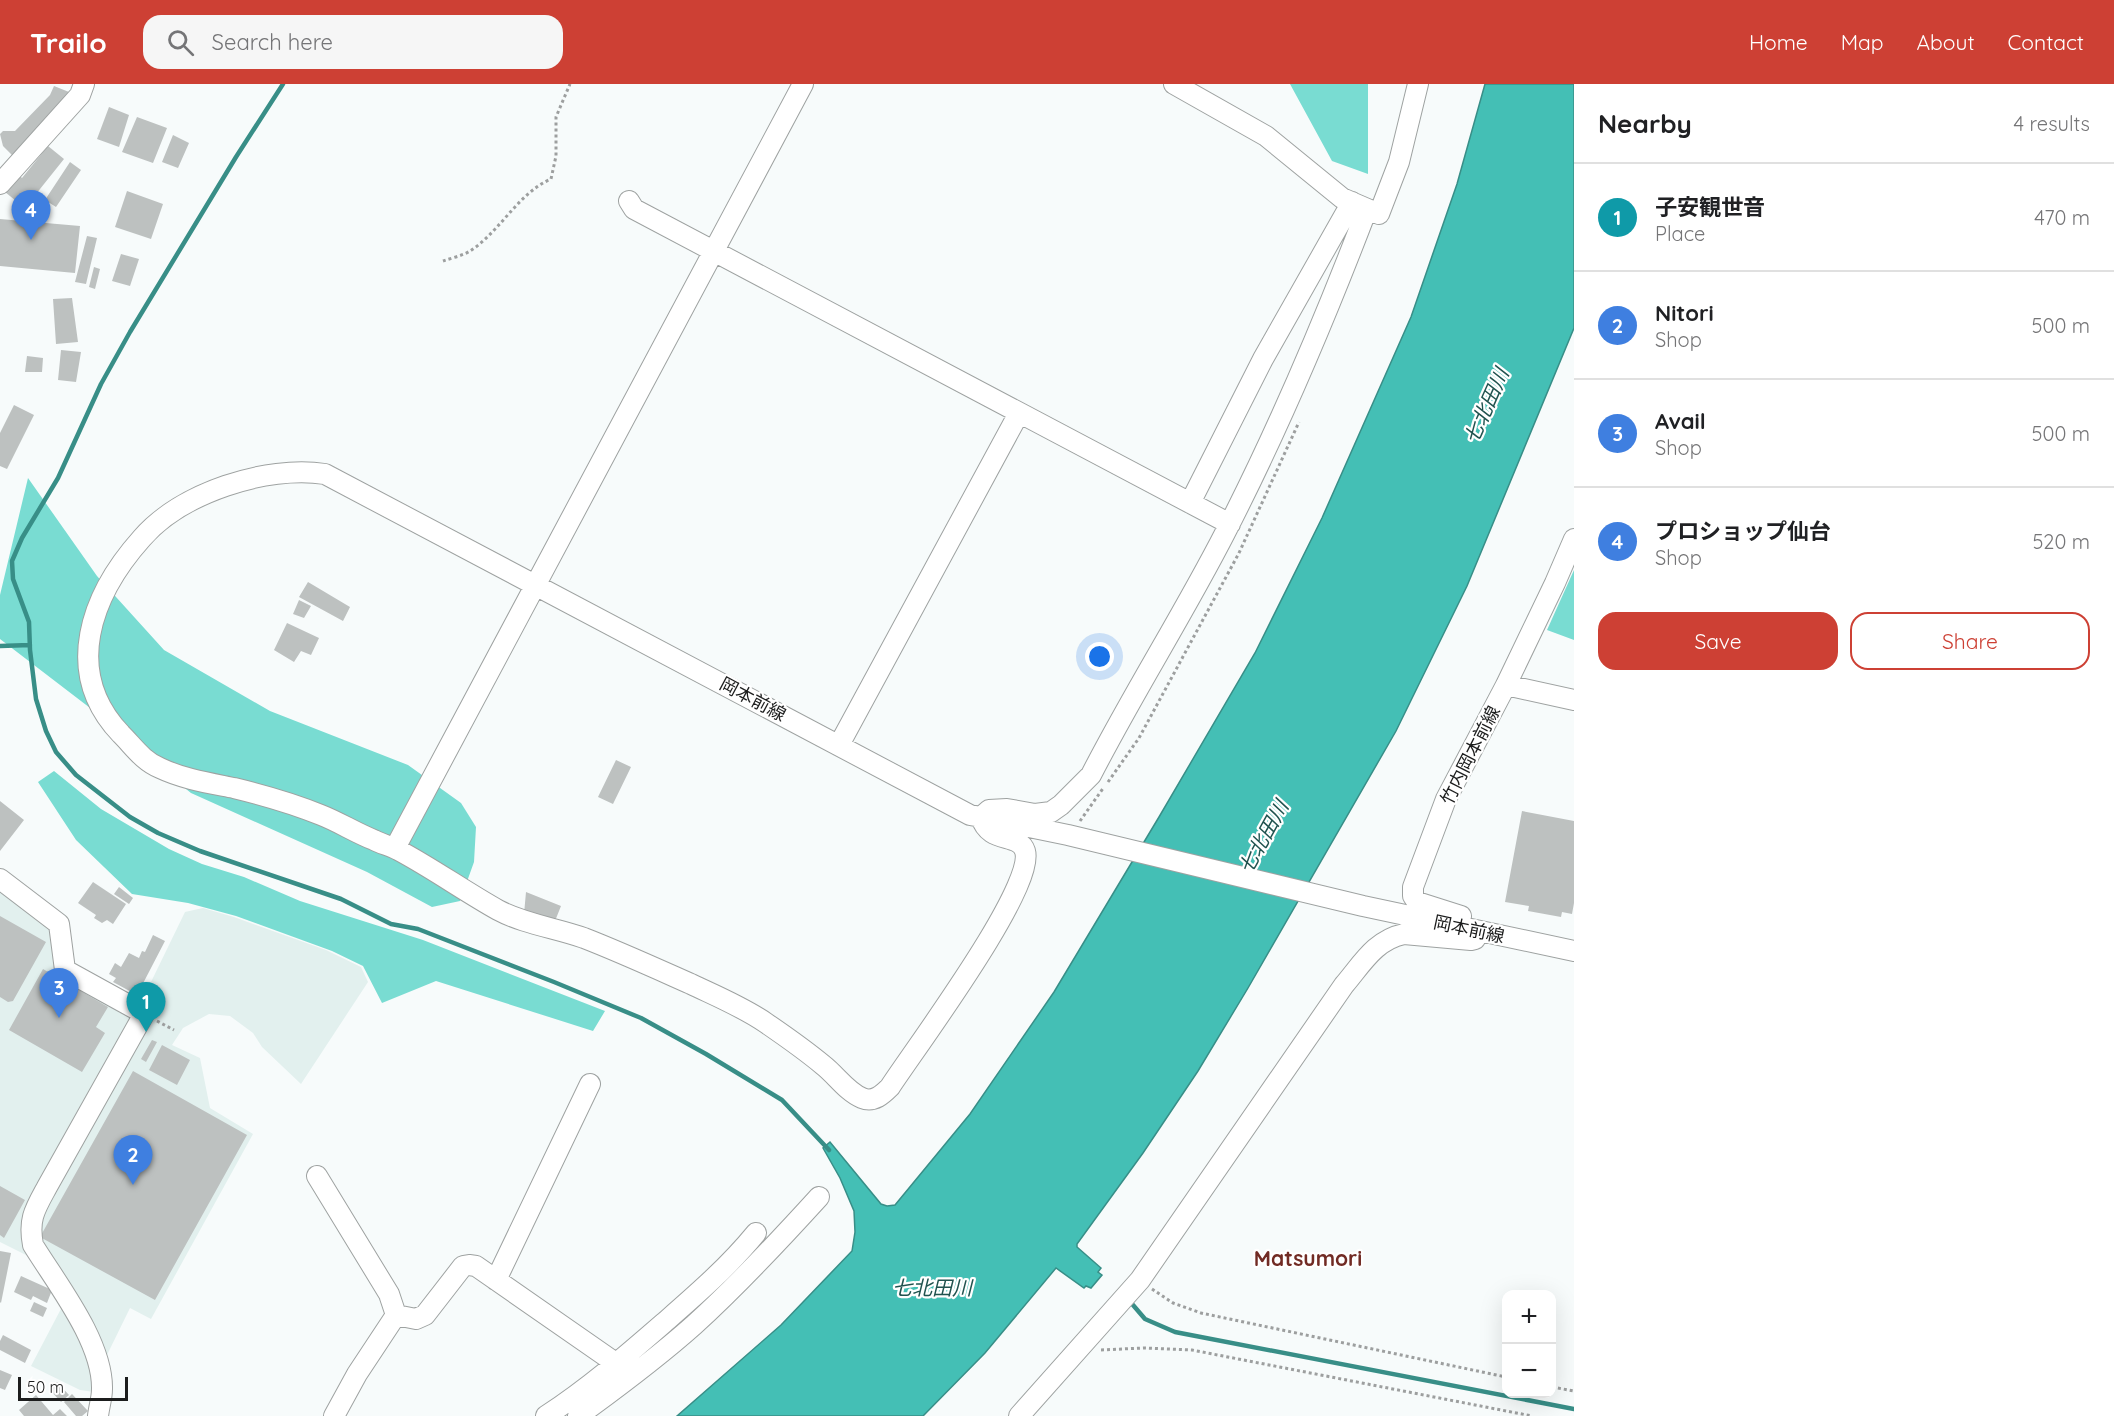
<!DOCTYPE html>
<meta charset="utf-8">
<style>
:root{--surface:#fff;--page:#f6f6f6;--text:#202124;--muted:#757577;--line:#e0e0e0;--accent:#cd4034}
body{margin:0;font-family:Quicksand,"Noto Sans JP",sans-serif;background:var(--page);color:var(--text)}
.controls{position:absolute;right:18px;bottom:18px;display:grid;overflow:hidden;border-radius:12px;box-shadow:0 6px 24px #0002}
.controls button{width:54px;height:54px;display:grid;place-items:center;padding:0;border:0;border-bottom:2px solid var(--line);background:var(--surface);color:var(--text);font:30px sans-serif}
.scale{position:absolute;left:18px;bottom:15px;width:110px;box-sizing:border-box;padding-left:6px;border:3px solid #1c1d1d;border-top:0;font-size:16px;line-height:21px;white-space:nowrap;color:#1c1d1d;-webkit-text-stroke:4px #fff;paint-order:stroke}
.you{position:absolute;left:1100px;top:573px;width:21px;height:21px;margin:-15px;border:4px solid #fff;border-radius:50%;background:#1a73e8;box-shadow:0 0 0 9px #1a73e833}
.badge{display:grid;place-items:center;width:39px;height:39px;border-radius:50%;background:var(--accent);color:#fff;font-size:20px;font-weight:700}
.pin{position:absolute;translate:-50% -50px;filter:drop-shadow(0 2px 3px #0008)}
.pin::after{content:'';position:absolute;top:32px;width:21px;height:18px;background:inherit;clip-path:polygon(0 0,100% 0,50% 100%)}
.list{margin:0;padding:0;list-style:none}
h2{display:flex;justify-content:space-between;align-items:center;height:78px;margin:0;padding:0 24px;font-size:26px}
h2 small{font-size:20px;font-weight:400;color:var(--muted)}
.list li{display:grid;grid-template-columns:39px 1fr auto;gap:18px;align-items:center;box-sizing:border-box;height:108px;padding:0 24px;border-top:2px solid var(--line)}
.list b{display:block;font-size:22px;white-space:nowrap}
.list p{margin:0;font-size:20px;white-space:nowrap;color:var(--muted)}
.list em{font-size:20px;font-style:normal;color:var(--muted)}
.actions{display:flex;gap:12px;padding:18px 24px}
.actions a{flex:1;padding:14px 0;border:2px solid var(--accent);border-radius:18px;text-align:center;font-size:21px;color:var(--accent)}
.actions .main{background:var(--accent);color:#fff}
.icon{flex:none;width:33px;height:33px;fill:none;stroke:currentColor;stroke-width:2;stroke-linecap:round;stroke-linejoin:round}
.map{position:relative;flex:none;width:1574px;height:1332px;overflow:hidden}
header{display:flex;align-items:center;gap:36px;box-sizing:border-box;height:84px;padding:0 30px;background:var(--accent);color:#fff}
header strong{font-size:28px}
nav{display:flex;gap:33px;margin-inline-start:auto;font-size:21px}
.search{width:420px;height:54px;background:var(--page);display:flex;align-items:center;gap:15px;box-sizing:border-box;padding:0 21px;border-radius:18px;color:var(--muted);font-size:22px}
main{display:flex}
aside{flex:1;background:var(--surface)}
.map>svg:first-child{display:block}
</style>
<header>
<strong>Trailo</strong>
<div class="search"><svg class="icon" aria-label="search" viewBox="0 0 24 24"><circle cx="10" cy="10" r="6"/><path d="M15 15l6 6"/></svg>Search here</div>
<nav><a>Home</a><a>Map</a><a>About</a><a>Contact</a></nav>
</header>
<main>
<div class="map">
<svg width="1574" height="1332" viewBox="0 0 1574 1332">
<rect width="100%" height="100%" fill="#f7fbfb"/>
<path fill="#e2f0ee" d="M0,805L48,840L53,850L58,892L134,933L185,828L203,824L234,833L326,866L361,883L368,898L301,1000L262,963L253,949L230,932L209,930L183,944L172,961L200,974L210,1024L253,1050L151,1235L130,1224L106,1273L94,1308L80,1306L31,1282L63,1221L32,1174L0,1158Z"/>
<path fill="#79dcd2" d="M1290,0H1368V90L1332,77Z
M28,394L97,492L164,566L270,627L408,681L461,719L476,743L474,778L460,817L432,823L367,788L191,709L128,658L111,640L0,555V511Z
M1574,486V556L1547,546Z
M54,687L101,725L169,765L202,780L244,793L300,817L423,856L605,927L593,947L436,897L382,919L363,882L332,867L236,832L188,819L132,810L76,756L38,698Z"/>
<path fill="#44bfb5" stroke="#388e87" stroke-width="1.5" d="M1485,0H1574V244L1467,502L1396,647L1248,904L1198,987L1143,1069L1077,1160V1163L1101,1184L1098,1188L1102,1191L1091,1204L1086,1202L1084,1204L1056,1184L985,1269L923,1332H677L781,1241L852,1167L855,1148L854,1127L840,1094L823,1064L830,1058L881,1120L887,1122L895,1121L970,1030L1054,908L1159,733L1255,569L1322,434L1411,233L1457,100Z"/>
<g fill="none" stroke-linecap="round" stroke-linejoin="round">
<path stroke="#388e87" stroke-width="4.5" d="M283,0L236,73L130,248L101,300L58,394L22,454L12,477L13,495L29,538L30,566L36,615L46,647L56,668L76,691L130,733L158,749L200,767L341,815L391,840L418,845L554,898L641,934L706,970L782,1016L829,1066
M0,562L30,561
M1133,1221L1145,1235L1175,1248L1574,1325"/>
</g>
<path fill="#bdc1c0" d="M54,2L69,8L62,24L16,75L3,62L0,50L3,47H15L50,11Z
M109,23L129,31L119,63L97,55Z
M137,33L167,44L153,79L122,68Z
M173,51L189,59L178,84L162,78Z
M48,62L64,75L36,110L32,107L21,121L5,108L19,91L22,94Z
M70,78L81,86L56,123L45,116Z
M127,107L163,120L151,155L115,143Z
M0,135L80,142L75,189L0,182Z
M87,152L97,154L86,200L75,198Z
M121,170L139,175L130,202L112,197Z
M94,183L100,185L95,205L89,203Z
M72,214L78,258L56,260L53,215Z
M61,266L81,268L76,298L58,296Z
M27,272L43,274L42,288H25Z
M14,321L34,331L7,385L0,382V349Z
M308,498L350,523L343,537L299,513Z
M299,516L311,522L304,534L293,530Z
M287,539L319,554L311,571L301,567L294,578L274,566Z
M616,676L631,683L613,720L598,713Z
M0,717L24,736L0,767Z
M1522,727L1574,737V819L1572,830L1562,828L1561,833L1528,827L1529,822L1505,818Z
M93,798L126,820L113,840L107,836L102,839L94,834L96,831L78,819Z
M119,803L133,814L129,820L114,810Z
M526,808L561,822L555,837L524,830Z
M0,832L46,858L13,917L8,918L0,913Z
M153,851L165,857L137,911L113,898L116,894L109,890L115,879L121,883L129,869L139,874L142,867L145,868Z
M43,885L108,923L96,943L105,949L82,988L9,946Z
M152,956L157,958L146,978L141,975Z
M162,961L190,976L177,1001L149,986Z
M133,987L247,1051L155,1216L40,1153Z
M0,1102L25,1116L4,1154L0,1151Z
M0,1167L11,1169L1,1219L0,1218Z
M21,1192L52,1206L47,1219L33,1212L31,1216L14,1208Z
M34,1218L47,1224L43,1233L30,1227Z
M3,1251L31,1266L25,1279L0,1266V1257Z
M0,1286L12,1291L5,1306L0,1304Z
M57,1298L69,1311L61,1318L49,1305Z
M72,1310L88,1327L82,1332H76L64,1318Z
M36,1311L53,1331L60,1325L67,1332H24L19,1326Z"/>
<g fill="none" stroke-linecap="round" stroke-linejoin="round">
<g stroke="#9ea2a1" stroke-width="22">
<path id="minor" d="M1174,0L1266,52L1342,114L1379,130L1399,78L1418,0
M0,100L80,11L84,0
M629,117L634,125L1230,440
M1367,125C1325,235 1279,344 1225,449C1183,531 1133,609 1091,691L1061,721L1051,728L1035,730L1007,725L989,726L981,733C989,761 1019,748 1025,767C1036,803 914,966 890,1003C883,1010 874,1019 862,1014C847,1008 836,991 823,981C805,966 785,952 766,939C743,923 716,912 691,900C655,884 620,868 584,854C556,844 524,840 498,826C464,807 432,784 398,766C390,762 382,760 374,756C356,749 339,738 321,731C294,720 263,711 234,704C209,699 183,695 160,684C143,677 134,663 121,650C62,588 91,511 142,454C181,409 266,381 325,390L970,731L981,733L1068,751L1363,822L1574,867
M1190,419L1263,275L1352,118
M1506,601L1574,616
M839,661L1019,329
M395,764L803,0
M0,795L59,840L65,886L134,924
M1461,832L1417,818L1413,812V803L1446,715L1506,601L1555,499L1574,455
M317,1092L389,1210L396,1231L357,1290L334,1332
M496,1196L590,1000
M396,1231L416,1235L425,1231L463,1182L469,1181L476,1182L617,1280
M98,1332C99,1323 102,1314 102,1305C103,1258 57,1200 33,1161C28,1135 35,1125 47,1103L144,930
M546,1332C589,1304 628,1270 666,1237C698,1209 729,1182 756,1149
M578,1332C618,1303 657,1274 694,1241C738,1201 779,1157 819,1113
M1019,1332L1140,1196L1344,901C1362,880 1375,856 1404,850L1471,856L1475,855"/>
</g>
<path stroke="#9d9f9f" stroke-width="3" stroke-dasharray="3 3" stroke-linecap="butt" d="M443,177C451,174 462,172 470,167C500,148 518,109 551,95L556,72V33L570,0
M1108,698L1139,654L1239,469L1299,338
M1080,737L1104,703
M157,937L174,946
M1152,1205L1173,1219L1201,1229L1506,1293
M1101,1266L1143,1264L1192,1266L1532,1332
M1552,1303L1574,1307"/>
<use href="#minor" stroke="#fff" stroke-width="20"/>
</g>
<g text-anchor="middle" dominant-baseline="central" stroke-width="4.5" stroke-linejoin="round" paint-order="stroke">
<g font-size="18" fill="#1c1d1d" stroke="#fff">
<text transform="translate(753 615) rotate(28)">岡本前線</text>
<text transform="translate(1470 671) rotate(-63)">竹内岡本前線</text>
<text transform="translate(1469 845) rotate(12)">岡本前線</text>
</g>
<g font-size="20" font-style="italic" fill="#20534f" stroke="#fff">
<text transform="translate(1486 322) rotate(-66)">七北田川</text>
<text transform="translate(1263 753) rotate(-61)">七北田川</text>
<text x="932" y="1203">七北田川</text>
</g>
<g font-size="21" font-weight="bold" fill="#712b24" stroke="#fff">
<text x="1308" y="1174">Matsumori</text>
</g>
</g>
</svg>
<div class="controls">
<button>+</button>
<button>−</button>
</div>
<div class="scale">50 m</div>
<div class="you"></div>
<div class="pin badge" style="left:146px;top:948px;background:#0f9aa8">1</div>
<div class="pin badge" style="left:133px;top:1101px;background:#3f7fe0">2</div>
<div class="pin badge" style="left:59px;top:934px;background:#3f7fe0">3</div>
<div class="pin badge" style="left:31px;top:156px;background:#3f7fe0">4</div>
</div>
<aside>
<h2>Nearby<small>4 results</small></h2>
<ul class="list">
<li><span class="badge" style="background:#0f9aa8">1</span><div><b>子安観世音</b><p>Place</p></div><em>470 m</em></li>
<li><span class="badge" style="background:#3f7fe0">2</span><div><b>Nitori</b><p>Shop</p></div><em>500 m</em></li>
<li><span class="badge" style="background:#3f7fe0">3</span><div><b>Avail</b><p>Shop</p></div><em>500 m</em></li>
<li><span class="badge" style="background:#3f7fe0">4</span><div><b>プロショップ仙台</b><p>Shop</p></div><em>520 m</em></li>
</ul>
<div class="actions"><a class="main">Save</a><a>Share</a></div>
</aside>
</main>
